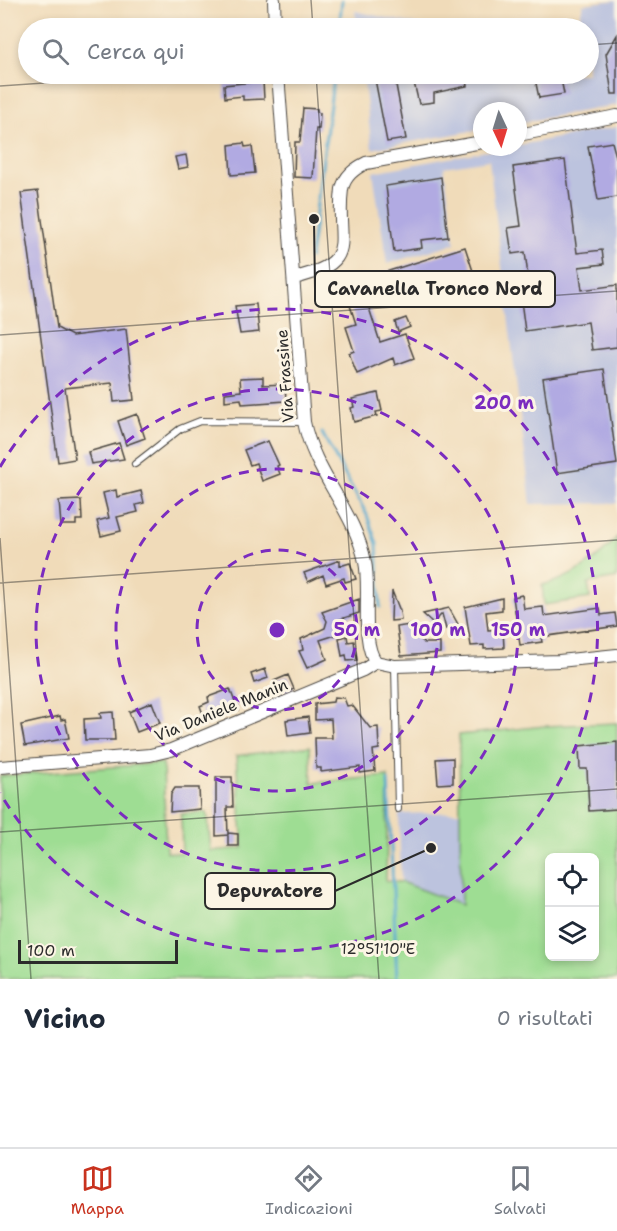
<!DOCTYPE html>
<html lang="it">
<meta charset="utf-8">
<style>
:root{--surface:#fff;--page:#f6f6f7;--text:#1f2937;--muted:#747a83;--line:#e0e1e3;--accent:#c8321e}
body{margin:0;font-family:"Shantell Sans",sans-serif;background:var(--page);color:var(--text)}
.controls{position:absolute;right:18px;bottom:18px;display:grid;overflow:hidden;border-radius:9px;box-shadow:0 3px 9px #0003}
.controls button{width:54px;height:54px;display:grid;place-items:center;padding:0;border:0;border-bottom:2px solid var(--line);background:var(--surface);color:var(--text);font:30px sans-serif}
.compass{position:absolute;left:473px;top:102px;width:54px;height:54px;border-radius:50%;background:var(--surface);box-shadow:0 3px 9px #0003;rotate:176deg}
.scale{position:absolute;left:18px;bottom:15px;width:160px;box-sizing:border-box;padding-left:6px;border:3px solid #2b2b2b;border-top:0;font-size:16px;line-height:21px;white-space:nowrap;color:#2b2b2b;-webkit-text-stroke:4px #fcf5e5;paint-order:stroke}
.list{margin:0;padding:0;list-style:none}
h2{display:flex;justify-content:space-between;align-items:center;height:78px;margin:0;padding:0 24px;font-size:26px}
h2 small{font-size:20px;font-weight:400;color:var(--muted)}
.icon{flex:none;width:33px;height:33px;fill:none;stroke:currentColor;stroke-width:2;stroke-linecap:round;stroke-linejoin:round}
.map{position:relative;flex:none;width:617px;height:979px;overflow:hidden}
.search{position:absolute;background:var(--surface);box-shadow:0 3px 9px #0003;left:18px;right:18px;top:18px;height:66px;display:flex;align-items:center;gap:15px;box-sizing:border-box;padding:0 21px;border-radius:33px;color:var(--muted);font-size:22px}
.sheet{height:168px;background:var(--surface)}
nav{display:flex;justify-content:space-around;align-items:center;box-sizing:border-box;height:84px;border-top:2px solid var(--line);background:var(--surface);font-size:16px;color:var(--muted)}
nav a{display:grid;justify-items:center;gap:3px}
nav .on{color:var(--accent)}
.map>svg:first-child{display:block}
</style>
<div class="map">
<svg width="617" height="979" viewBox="0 0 617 979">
<rect width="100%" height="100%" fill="#fcf5e5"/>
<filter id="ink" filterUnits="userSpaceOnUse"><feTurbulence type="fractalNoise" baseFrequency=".0167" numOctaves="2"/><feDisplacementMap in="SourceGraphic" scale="12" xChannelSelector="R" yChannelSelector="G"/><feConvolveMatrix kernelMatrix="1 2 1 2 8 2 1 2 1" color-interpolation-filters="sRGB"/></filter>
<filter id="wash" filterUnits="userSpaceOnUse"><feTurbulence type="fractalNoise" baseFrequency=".008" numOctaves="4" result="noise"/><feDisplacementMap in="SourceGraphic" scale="24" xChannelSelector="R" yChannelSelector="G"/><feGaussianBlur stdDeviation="1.35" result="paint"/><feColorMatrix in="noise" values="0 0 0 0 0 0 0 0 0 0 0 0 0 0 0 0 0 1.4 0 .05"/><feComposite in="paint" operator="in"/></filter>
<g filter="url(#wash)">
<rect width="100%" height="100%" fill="#f0dbb9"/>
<path fill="#bcc3de" d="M617,0V105L518,123V111H482V129L372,149L363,74H588V28H577L583,4Z
M355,11L431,28H357Z
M617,127V503L531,504L489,160L444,167L455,243L387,264L373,172Z
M461,812L462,905L401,882L399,814Z"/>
<path fill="#9edd93" stroke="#64845f" stroke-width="1.5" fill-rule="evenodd" d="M617,537V578L588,583L590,598L544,605L542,585C569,580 600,559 617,537Z
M617,723V979H0V776L163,763L166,852L182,853L181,814L207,812L211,851L243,848L236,756L310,746L312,783L388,776L386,881L401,882L461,905L459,735L545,726ZM550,858H594V956H550Z"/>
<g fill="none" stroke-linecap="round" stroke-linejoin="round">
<path stroke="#51a8ce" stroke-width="3" d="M339,28L342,0
M310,258L334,74
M322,433L367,515L377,544L380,607
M388,780L397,979"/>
</g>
<g id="blocks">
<path fill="#b1aae2" d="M617,35V94H612L606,54Z
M374,74H394L406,139L387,142Z
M412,74H465L467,86L434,93V102L419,104Z
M534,74H560L564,94L539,98Z
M263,81L264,99L243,100V96L225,98L224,85Z
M303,108L317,109V112L320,113L319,129H316L313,178L294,177L295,142H300Z
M612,142L617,160V197L598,200L588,146Z
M244,143L245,147L252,146L255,173L231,175L229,145Z
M186,155L188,167L178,169L175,157Z
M565,160L577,253L602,250L604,264L579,267L582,290L617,285V347L592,350L588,322L525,331L518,278L528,276L525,252L512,254L508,228L521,226L513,167Z
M441,177L448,237L421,240L422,248L394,252L386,186Z
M38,191L57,328L72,336L126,329L134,400L114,402L112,383L65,388L75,459L58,462L21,193Z
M465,247L474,274L369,308L380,342L405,334L414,358L395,365L393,358L357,374L349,353L354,351L346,327L356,324L346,293L379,284L376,275Z
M256,304L259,332L240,334L235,306Z
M406,318L410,327L398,332L395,322Z
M604,369L617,464L557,473L543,378Z
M263,377V385L285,384L286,401L242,404L241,399L225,401V393L241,391L240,378Z
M378,393L382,411L376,412L377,416L354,422L351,408L354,407L352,399Z
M137,414L145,438L126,445L118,421Z
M268,441L279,465L277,466L280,474L262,481L256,463L250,465L244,450Z
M119,443L124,459L91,464L88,452Z
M116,490L117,497L141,491L144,503L136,505L138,512L117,517L121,531L101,536L97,521L109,518L103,493Z
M81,500L82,520H76V525H61L59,501Z
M340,560V566L350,563L356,579L345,582L344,578L326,584L323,575L308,582L304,573Z
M392,591L400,611L401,620L391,621Z
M522,595L524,609L543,607L544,616L600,608L601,615L615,613L617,626L541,637L542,642L520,645L513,597Z
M502,598V610L486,612L488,630L503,629L504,648L484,649V645L471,646L465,607Z
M359,599V613L338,620L342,633L320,640L327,659L307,668L299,651L303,650L301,639L325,628L327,621L322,612Z
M449,608L459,626L446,629L442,614L433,623L423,614Z
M409,625L424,643H440V653L401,656L397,627Z
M347,636L348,642L354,641L357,660L347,661L346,655L342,656L339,638Z
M265,669L268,678L254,683L251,674Z
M288,675L294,689L286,692L284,687L277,690L274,681Z
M230,689L238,710L206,722L200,706L209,702L208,697Z
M334,697L344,698L347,706L352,705L370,728L378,727L379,749L373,750L375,771L360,773V767L321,772V768H316L315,738H332L331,719L315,720V704L333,702Z
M152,702L160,723L137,732L129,712Z
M113,712L115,740H85L84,719L101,718L100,713Z
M60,716L61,720L65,719L69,738L25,746L21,725Z
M308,717L310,733L288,736L286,720Z
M617,742V809L589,811L587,769H580L579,746Z
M453,758V783L438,784L436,759Z
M216,777H232L233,807H227L228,835L216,836Z
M175,788H199L200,809L170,812L171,794Z
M228,833L238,834V846H228Z"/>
</g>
</g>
<g filter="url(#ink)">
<use href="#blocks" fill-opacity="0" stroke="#494540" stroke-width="1.5"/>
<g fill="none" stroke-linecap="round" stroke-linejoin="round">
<g stroke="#494540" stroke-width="8">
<path id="lane" d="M135,464L180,429L200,421L304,422
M395,666L398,809"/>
</g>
<g stroke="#494540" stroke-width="14">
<path id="street" d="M274,0L275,28
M278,74L304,422C314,473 355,511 365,562C371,588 360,642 376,662
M518,135L617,116
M294,278C362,262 335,242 342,189C345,176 354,169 366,163L482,142
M376,662L395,666L559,661L617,655
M0,767L150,755L171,750L363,670L376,662"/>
</g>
<use href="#lane" stroke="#fff" stroke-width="6"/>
<use href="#street" stroke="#fff" stroke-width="12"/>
</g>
</g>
<path fill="none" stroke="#2b2b2b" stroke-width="1.5" stroke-opacity="0.45" d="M311,0L313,28M588,45L617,43M316,74L379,979M0,86L177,74M0,335L617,291M0,538L31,979M0,583L617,540M0,832L617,789"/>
<g fill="none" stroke="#7b2cbf" stroke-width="3" stroke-dasharray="10 8">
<circle cx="277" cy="630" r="80"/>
<circle cx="277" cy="630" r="161"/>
<circle cx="277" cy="630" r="241"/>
<path d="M0 467A321 321 0 1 1 0 793"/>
</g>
<g text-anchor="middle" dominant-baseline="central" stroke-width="6" stroke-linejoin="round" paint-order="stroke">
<g font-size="16" fill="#2b2b2b" stroke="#fcf5e5">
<text transform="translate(285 376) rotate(-94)">Via Frassine</text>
<text transform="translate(221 710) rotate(-22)">Via Daniele Manin</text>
</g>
</g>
<g font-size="15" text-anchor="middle" fill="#2b2b2b" stroke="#fcf5e5" stroke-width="6" stroke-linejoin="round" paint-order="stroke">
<text x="378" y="954">12°51'10"E</text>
</g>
<circle cx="277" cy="630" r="9" fill="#7b2cbf" stroke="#fcf5e5" stroke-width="3"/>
<g font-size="18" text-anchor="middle" font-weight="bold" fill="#7b2cbf" stroke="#fcf5e5" stroke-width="6" stroke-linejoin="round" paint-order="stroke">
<text x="504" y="409">200 m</text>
<text x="357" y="636">50 m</text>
<text x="438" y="636">100 m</text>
<text x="518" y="636">150 m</text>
</g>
<path fill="none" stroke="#2b2b2b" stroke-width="2" d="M314 219L315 289M431 848L335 891"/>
<g fill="#2b2b2b" stroke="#fcf5e5" stroke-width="2">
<circle cx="314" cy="219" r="6"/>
<circle cx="431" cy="848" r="6"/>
</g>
<g fill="#fcf5e5" stroke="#2b2b2b" stroke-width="2">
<rect x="315" y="271" width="240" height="36" rx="6"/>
<rect x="205" y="873" width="130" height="36" rx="6"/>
</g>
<g font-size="18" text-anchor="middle" font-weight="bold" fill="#2b2b2b">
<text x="435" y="295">Cavanella Tronco Nord</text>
<text x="270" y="897">Depuratore</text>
</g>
</svg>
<div class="controls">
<button><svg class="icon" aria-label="locate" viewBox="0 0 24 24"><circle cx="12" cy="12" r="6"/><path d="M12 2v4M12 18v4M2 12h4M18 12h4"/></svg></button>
<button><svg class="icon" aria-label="layers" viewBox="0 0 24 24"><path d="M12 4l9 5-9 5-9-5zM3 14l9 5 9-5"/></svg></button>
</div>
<svg class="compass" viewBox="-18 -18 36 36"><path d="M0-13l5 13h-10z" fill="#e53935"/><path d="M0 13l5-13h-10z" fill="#747a83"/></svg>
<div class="scale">100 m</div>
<div class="search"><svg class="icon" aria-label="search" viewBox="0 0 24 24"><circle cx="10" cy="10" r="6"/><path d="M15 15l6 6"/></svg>Cerca qui</div>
</div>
<section class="sheet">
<h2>Vicino<small>0 risultati</small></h2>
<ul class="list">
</ul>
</section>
<nav>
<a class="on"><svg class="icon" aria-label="map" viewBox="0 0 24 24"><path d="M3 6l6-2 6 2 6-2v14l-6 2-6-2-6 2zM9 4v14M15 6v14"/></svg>Mappa</a>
<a><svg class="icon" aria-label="directions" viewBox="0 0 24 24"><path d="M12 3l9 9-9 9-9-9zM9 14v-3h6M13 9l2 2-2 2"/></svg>Indicazioni</a>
<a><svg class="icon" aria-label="saved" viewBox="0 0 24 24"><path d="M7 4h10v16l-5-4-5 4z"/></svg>Salvati</a>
</nav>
